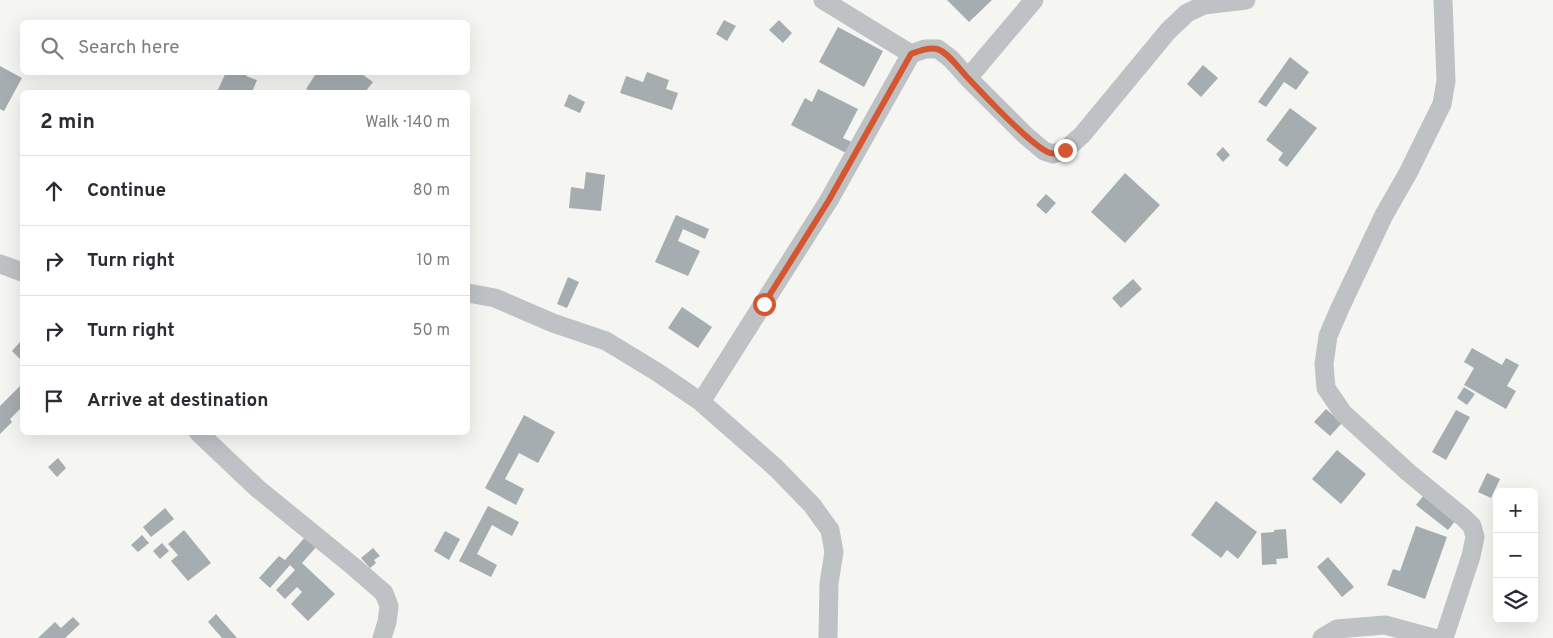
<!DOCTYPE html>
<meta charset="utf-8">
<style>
:root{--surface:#fff;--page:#f2f2f3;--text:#2b2b33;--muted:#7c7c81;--line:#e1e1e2}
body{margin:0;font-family:Overpass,sans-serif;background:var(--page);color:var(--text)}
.controls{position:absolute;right:15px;bottom:15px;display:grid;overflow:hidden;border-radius:8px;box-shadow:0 5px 20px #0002}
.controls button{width:45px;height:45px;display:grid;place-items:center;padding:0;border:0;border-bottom:1px solid var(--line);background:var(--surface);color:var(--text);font:25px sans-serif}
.stop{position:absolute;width:15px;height:15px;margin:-11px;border:4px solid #d45732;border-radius:50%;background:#fff}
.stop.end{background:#d45732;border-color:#fff;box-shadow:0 1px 5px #0008}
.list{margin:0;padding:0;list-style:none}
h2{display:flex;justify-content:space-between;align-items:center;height:65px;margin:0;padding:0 20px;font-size:21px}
h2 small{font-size:16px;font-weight:400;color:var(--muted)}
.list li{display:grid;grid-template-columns:32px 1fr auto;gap:15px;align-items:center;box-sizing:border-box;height:70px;padding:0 20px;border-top:1px solid var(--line)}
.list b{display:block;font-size:19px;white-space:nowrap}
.list em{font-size:16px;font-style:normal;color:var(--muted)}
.icon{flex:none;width:28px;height:28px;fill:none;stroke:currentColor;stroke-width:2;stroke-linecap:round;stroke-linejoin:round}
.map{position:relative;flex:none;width:1553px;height:638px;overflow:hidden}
.search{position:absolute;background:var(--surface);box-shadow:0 5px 20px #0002;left:20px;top:20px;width:450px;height:55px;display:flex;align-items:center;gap:12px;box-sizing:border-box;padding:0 18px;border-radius:8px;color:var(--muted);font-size:19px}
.panel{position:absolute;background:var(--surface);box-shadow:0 5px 20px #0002;left:20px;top:90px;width:450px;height:345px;border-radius:8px}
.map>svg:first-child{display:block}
</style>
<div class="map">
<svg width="1553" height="638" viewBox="0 0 1553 638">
<rect width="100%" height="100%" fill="#f5f5f1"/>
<path fill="#a5adb1" d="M947,0H992L969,22Z
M724,20L736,26L727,41L716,34Z
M779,20L792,33L783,43L769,30Z
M838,27L883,51L864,87L819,62Z
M1290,57L1309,72L1296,90L1284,82L1266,107L1258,102Z
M1203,65L1218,78L1201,97L1187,84Z
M0,66L22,78L4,111L0,109Z
M226,72H248L246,76L257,80L252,92H217Z
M317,72H359L373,82L365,92H312L306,89Z
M647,72L669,80L666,89L678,93L672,110L620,93L626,76L643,82Z
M818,89L858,109L843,138L856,144L850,155L791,125L805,98L812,102Z
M569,94L585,102L580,113L564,106Z
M1290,108L1317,128L1287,167L1278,160L1283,153L1266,140Z
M1223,147L1230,155L1223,162L1216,154Z
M586,172L605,175L601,211L569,208L571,187L584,189Z
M1125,173L1160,205L1125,243L1091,212Z
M1046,194L1056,203L1046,214L1036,205Z
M676,215L709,229L705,239L683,229L678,241L700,251L688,276L655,262Z
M568,277L579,282L567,308L557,304Z
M1133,279L1142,289L1121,308L1112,298Z
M682,307L712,327L698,348L668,328Z
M20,342L22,344V361L12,351Z
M1472,348L1502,365L1506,358L1519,365L1507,386L1516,391L1506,409L1464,385L1474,368L1464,362Z
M22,384V407L10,419L12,422L0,434V406Z
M1464,387L1475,394L1467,405L1457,398Z
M1326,409L1342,423L1330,436L1314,422Z
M1456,410L1470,417L1446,460L1432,452Z
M524,415L555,432L538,463L519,453L505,479L524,489L516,505L485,488Z
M1337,450L1366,474L1341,504L1312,479Z
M58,458L66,468L57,477L48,467Z
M1487,473L1500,479L1491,498L1478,492Z
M1428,490L1459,516L1448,530L1416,505Z
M1216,501L1257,532L1238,559L1227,550L1221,558L1191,535Z
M488,506L519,522L512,536L492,525L477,554L497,565L491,577L459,561Z
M165,508L174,519L151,537L143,527Z
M1416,526L1447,537L1425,599L1387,585L1393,569L1400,571Z
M1286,529L1288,558L1276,559L1277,564L1262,565L1261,533L1274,532V530Z
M184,530L211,563L188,581L171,561L178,555L168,544Z
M445,531L460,539L449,560L434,551Z
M142,535L149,543L138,552L131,545Z
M307,535L318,545L302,563L335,594L308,621L291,604L302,592L297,587L285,599L276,590L295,570L290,565L270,588L259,578L279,556L285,560Z
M162,543L169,551L160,559L153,551Z
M373,548L380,556L374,560L376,563L370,568L361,558Z
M1328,557L1354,587L1342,597L1317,567Z
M216,614L237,638H222L208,622Z
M73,617L80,624L65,638H38L55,622L61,628Z"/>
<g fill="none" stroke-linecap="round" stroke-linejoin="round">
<path stroke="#bec2c5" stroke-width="19" d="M823,0L911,54
M1443,0L1446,81L1442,104L1408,173L1384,215L1340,308L1328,336L1324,364L1326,388L1343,413L1409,473L1464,518L1472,526L1475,537L1471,556L1444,638
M968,78L1034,0
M0,264L22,272
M468,293L495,298L553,323L606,341L657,372L701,402L776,468L812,505L830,530L834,552L829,583L828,638
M701,402L829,200L911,54L925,49H938L951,59L968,78L1025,135L1044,151L1053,154L1065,150L1082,135L1168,31L1187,13L1204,5L1246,0
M198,432L257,488L354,567L384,593L389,606L387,622L382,638
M1322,638L1337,629L1385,625L1433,638"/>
</g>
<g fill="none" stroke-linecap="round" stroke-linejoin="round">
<path stroke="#d45732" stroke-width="6" d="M764,304L829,200L911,54C919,51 928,47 937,49C948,52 960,70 968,78C982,93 1033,147 1050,153C1055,155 1060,152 1065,150"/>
</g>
</svg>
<div class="controls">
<button>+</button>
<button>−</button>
<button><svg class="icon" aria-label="layers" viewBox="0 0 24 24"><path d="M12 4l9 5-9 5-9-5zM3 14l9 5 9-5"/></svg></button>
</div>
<div class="stop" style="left:764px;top:304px"></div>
<div class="stop end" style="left:1065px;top:150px"></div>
<div class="search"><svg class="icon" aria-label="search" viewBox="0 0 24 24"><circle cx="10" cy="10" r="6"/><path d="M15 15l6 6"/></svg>Search here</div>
<section class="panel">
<h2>2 min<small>Walk · 140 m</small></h2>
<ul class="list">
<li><svg class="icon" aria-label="ahead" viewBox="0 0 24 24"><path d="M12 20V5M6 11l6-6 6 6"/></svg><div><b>Continue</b></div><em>80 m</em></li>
<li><svg class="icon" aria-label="right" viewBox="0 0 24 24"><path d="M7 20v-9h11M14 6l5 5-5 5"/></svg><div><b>Turn right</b></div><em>10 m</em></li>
<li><svg class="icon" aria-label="right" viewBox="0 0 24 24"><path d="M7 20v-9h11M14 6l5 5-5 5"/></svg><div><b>Turn right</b></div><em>50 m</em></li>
<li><svg class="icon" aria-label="arrive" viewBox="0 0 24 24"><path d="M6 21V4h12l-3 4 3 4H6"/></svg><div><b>Arrive at destination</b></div></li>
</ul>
</section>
</div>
